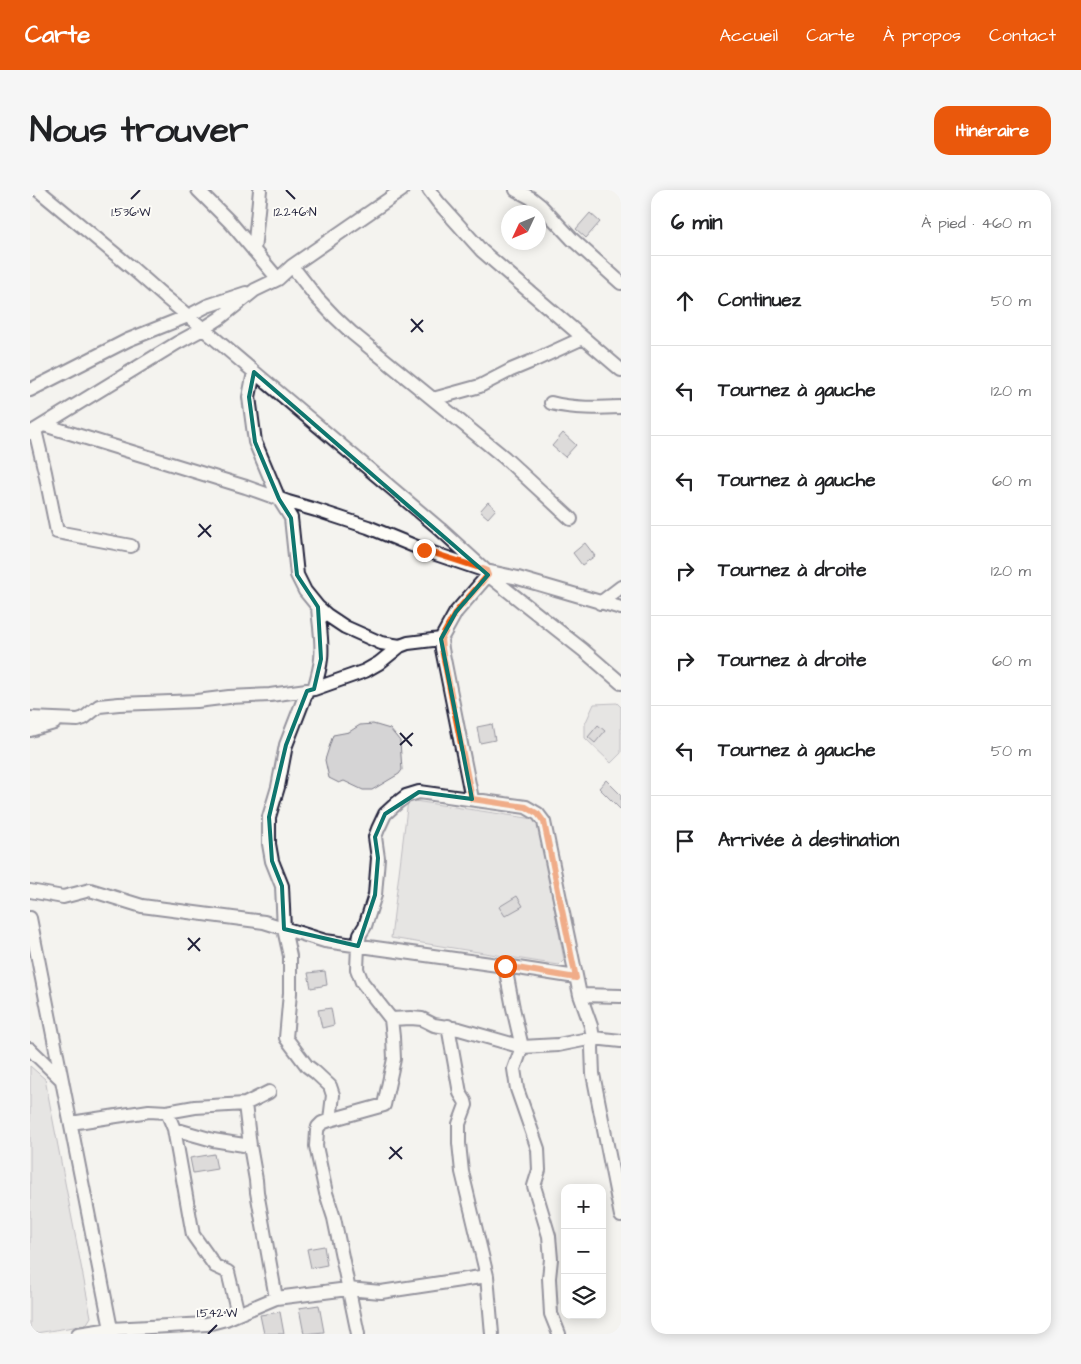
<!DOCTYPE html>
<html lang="fr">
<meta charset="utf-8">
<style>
:root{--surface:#fff;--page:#f6f6f6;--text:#202124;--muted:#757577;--line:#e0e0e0;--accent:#ea580c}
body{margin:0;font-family:"Architects Daughter",sans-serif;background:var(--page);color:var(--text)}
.controls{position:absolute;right:15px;bottom:15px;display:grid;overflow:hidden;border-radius:10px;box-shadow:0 2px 12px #0003}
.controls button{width:45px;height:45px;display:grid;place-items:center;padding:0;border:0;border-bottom:1px solid var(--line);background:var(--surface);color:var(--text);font:25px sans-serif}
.compass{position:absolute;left:471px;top:15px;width:45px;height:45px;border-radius:50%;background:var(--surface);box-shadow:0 2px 12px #0003;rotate:226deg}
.stop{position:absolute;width:15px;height:15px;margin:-11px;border:4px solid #ea580c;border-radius:50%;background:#fff}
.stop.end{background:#ea580c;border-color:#fff;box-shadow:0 1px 5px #0008}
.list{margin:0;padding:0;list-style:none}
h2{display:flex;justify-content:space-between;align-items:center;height:65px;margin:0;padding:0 20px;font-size:21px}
h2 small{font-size:16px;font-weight:400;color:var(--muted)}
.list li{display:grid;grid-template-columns:32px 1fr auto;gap:15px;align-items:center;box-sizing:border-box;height:90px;padding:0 20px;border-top:1px solid var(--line)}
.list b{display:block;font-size:19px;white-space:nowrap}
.list em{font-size:16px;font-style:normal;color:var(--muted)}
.icon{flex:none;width:28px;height:28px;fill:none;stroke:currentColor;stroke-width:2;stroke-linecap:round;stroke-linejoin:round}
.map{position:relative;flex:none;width:591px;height:1144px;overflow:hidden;border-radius:15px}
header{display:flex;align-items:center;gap:30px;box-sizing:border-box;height:70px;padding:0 25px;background:var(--accent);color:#fff}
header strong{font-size:24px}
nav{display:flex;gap:28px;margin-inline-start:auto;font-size:18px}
.intro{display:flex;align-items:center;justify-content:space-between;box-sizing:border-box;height:120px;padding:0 30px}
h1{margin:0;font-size:35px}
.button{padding:12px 22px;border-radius:15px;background:var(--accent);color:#fff;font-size:18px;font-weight:700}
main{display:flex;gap:30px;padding:0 30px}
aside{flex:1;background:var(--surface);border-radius:15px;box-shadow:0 2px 12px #0003}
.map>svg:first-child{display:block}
</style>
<header>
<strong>Carte</strong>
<nav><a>Accueil</a><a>Carte</a><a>À propos</a><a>Contact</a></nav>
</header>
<div class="intro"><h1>Nous trouver</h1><a class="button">Itinéraire</a></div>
<main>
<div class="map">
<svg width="591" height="1144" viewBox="0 0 591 1144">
<rect width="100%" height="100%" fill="#f4f3ef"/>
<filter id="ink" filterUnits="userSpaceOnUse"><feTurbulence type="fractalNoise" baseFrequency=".02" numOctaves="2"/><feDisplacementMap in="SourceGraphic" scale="10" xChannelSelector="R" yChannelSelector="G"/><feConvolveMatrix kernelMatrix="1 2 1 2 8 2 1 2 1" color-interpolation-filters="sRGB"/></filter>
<g filter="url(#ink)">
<path fill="#d5d4d5" stroke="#7c7b88" d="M587,513L591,517V563L581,573L555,548V534L564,514Z
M343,534L360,539L370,551L372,580L369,584L342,600H333L314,591L309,593L299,588L295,570L303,545L319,542L330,535Z
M378,610L504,629L509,635L534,770L529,775L361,748Z
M0,876L15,889L61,1127L56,1135L0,1144Z"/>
<path fill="#c0bfc2" stroke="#22223b" d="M560,23L570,32L556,48L546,39Z
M533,243L546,255L535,267L522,256Z
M458,312L466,319L458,328L450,321Z
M555,353L565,366L552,375L543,363Z
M462,534L465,550L450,553L447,537Z
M568,535L575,541L565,553L558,547Z
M576,590L591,605V620L569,598Z
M487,706L493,716L475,726L469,717Z
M295,781L297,795L281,798L278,783Z
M301,818L304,835L292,838L288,820Z
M184,964L187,979L163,983L160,968Z
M294,1056L297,1075L281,1078L277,1059Z
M289,1115L294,1142L274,1144L269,1118Z
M250,1122L254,1144H234L230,1125Z"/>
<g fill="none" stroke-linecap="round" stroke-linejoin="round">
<g stroke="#22223b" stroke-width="16">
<path id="minor" d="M8,0L102,78L135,107L158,126L410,339L456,381L458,385L426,422L411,449L412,459L442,609
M168,0L200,32L248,89
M399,0L408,12L452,61L591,180
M486,0L501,8L511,16L542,49L591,93
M224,61L230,0
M262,76L287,108L304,126L322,143L475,268L541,329
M224,182L219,207L225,252L249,309L261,328L267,385L275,401L288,417L297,425L315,437L351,453L370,456
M0,200L98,150L158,126L177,116L216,103
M403,209L450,196L481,180L505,170L553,148
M521,213C544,219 568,218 591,217
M14,235L216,297L258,312L286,320L338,337L394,360L456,381L488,388L591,418
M5,240L15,282L27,342L101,356
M0,243L147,153L173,139L190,128L225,100L248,89L262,76L372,0
M458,385L553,460L591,493
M570,413L591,397
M284,499C287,489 290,479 291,469C293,451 289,434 288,417
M277,501L256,555L248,597L239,627V654L242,671L252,696L254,739L260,766V803L256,848L277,876L285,882L300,896L303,905L300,930L292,933L288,937L287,941L286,956L296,1003L304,1028L328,1144
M0,528L48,530L54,528L69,516L89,514L167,511L199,507L240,505L284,499L335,481L349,473L370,456L378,453L411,449
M0,540L24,533
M0,701L33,707L60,700L112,716L234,732L295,751L475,776L546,787
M0,728L82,1144
M475,776L483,818L492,857L484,879L487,899L508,959L509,980L504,996L519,1046L521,1069L519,1088L521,1124L529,1144
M550,805L591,806
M361,829L381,828L392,829L404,835L429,839L492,857L528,855L563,848L591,851
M418,836L430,903L435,911L436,915L429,934V953L432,982L457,1086L462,1144
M0,859L32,890
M215,914L220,956L226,990L227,1002L246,1108
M137,922L165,917L215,914L239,902
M300,930L354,915L364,869L363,847L361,829L332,792L327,779L328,756L330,744L335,736L345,705L348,668L345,647L348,639L355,624L367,613L376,606L389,602L496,617L508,624L514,632L550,805L561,836L563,848L562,858L563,884L591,1026
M41,933L119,921L137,922L144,939L163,1045L185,1076L198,1082L208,1124
M144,939L183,950L220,956
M48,1144L81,1139L177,1134L196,1129L246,1108L318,1099L351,1102L457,1086"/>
</g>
<use href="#minor" stroke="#fdfcf7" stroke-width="12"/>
</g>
</g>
<g fill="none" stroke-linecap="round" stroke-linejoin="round" filter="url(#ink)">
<path stroke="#ea580c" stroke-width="6" d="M394,360L456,380L458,385L426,422L411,449L412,459L442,609L496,617L508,624L514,632L546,788L475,776"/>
</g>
<path d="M0 0H591V1144H0ZM224,182L458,385L426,422L411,449L442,609L389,602L355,624L345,647L348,668L345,705L328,756L254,739L252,696L242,671L239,627L256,555L277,501L284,499L291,469L288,417L267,385L261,328L249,309L225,252L219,207Z" fill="#f4f3ef" fill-opacity=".55" fill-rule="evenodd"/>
<path fill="none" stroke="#0f766e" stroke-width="4" stroke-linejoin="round" d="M224,182L458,385L426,422L411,449L442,609L389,602L355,624L345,647L348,668L345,705L328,756L254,739L252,696L242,671L239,627L256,555L277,501L284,499L291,469L288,417L267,385L261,328L249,309L225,252L219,207Z"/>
<path fill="none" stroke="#22223b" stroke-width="2" d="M256,0L265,9M101,9L110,0M381,129L393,142M381,142L393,130M169,334L181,347M168,347L181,335M370,543L382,556M370,555L383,543M158,748L170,761M158,760L170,748M360,957L372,969M359,969L372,957M178,1144L187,1135"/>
<g font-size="12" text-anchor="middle" fill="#22223b" stroke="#fdfcf7" stroke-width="4" stroke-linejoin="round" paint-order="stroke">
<text x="101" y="26">1.536°W</text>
<text x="265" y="26">12.246°N</text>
<text x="187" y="1127">1.542°W</text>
</g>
</svg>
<div class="controls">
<button>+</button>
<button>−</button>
<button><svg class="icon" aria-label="layers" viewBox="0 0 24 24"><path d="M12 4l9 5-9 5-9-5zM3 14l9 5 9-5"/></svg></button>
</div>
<svg class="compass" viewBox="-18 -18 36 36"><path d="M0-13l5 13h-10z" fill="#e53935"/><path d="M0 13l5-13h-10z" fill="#757577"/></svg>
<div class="stop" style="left:475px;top:776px"></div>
<div class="stop end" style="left:394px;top:360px"></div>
</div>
<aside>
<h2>6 min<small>À pied · 460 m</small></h2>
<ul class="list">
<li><svg class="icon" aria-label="ahead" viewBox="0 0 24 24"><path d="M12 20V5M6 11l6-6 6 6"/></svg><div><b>Continuez</b></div><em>50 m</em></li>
<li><svg class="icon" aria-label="left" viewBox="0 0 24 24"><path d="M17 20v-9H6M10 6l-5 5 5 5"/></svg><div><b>Tournez à gauche</b></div><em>120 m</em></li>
<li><svg class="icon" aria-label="left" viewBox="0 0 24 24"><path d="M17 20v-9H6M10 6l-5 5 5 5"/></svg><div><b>Tournez à gauche</b></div><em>60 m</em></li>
<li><svg class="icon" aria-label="right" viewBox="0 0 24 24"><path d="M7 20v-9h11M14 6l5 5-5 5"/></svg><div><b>Tournez à droite</b></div><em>120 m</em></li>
<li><svg class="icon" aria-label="right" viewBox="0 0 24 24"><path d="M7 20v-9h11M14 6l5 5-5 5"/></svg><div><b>Tournez à droite</b></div><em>60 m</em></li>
<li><svg class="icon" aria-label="left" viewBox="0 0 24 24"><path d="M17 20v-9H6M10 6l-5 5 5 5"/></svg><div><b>Tournez à gauche</b></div><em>50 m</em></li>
<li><svg class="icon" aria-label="arrive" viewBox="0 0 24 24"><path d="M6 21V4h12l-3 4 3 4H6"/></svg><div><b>Arrivée à destination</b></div></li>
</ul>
</aside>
</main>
